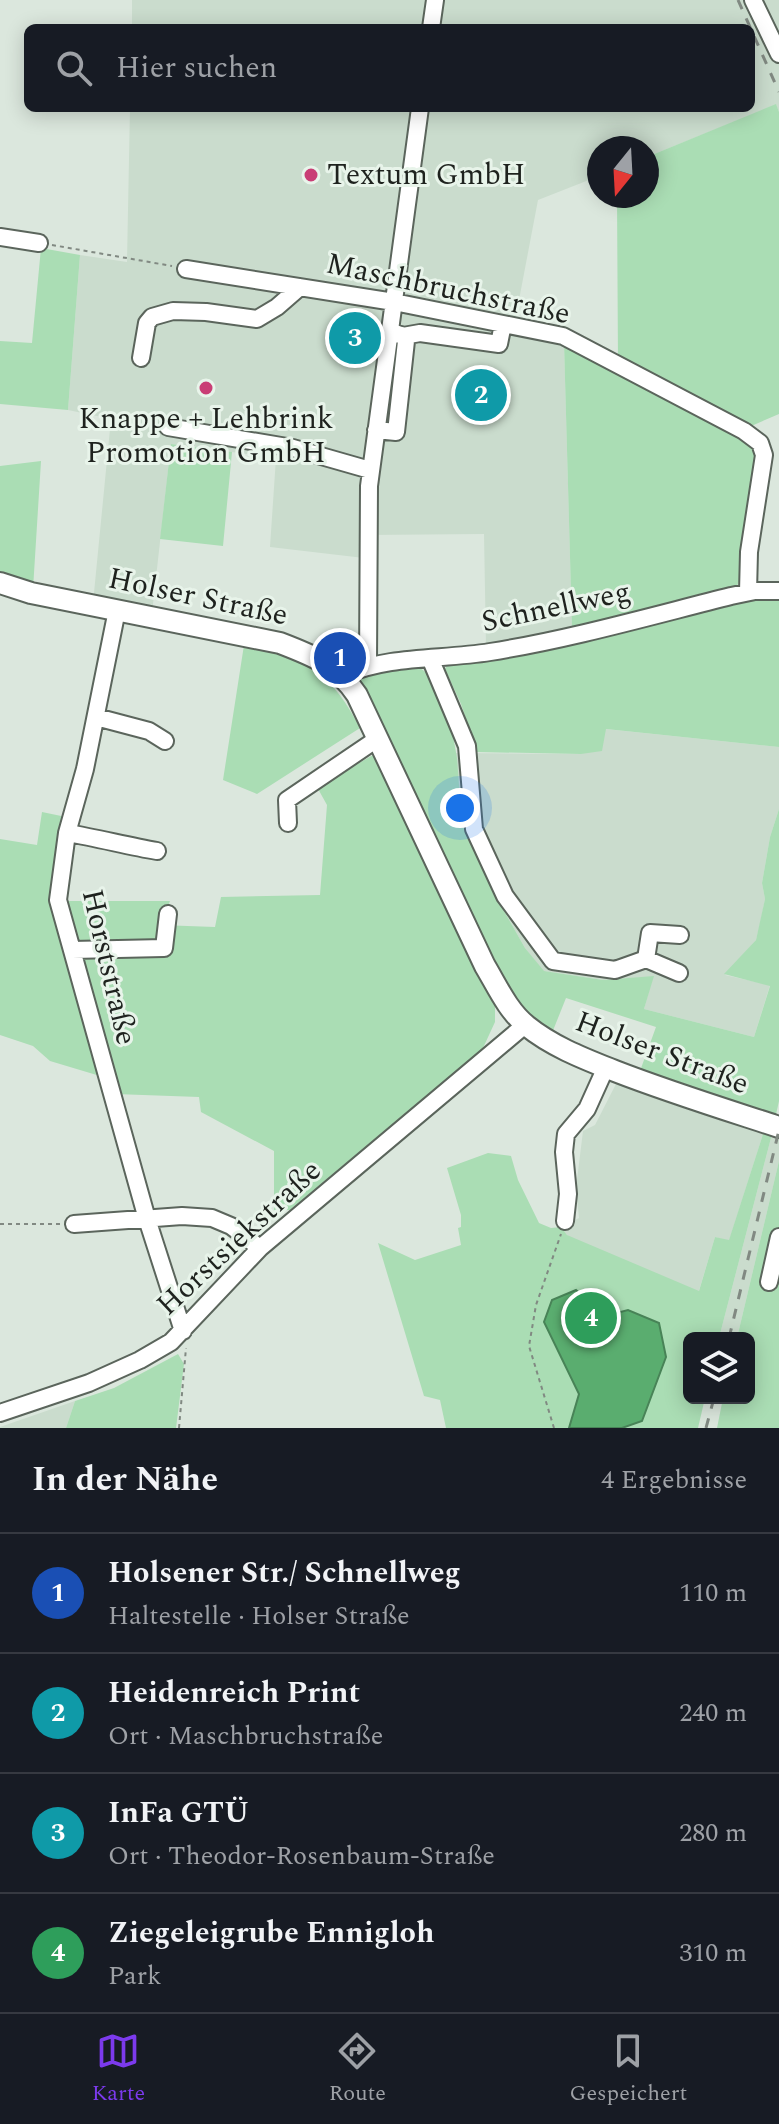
<!DOCTYPE html>
<html lang="de">
<meta charset="utf-8">
<style>
:root{--surface:#171b24;--page:#242831;--text:#f1f3f6;--muted:#9ea1a6;--line:#363941;--accent:#7c3aed}
body{margin:0;font-family:Spectral,serif;background:var(--page);color:var(--text)}
.controls{position:absolute;right:24px;bottom:24px;display:grid;overflow:hidden;border-radius:12px;box-shadow:0 4px 20px #0003}
.controls button{width:72px;height:72px;display:grid;place-items:center;padding:0;border:0;border-bottom:2px solid var(--line);background:var(--surface);color:var(--text);font:40px sans-serif}
.compass{position:absolute;left:587px;top:136px;width:72px;height:72px;border-radius:50%;background:var(--surface);box-shadow:0 4px 20px #0003;rotate:198deg}
.you{position:absolute;left:460px;top:808px;width:28px;height:28px;margin:-20px;border:6px solid #fff;border-radius:50%;background:#1a73e8;box-shadow:0 0 0 12px #1a73e833}
.badge{display:grid;place-items:center;width:52px;height:52px;border-radius:50%;background:var(--accent);color:#fff;font-size:26px;font-weight:700}
.pin{position:absolute;translate:-50% -50%;border:4px solid #fff;box-shadow:0 2px 8px #0006}
.list{margin:0;padding:0;list-style:none}
h2{display:flex;justify-content:space-between;align-items:center;height:104px;margin:0;padding:0 32px;font-size:34px}
h2 small{font-size:26px;font-weight:400;color:var(--muted)}
.list li{display:grid;grid-template-columns:52px 1fr auto;gap:24px;align-items:center;box-sizing:border-box;height:120px;padding:0 32px;border-top:2px solid var(--line)}
.list b{display:block;font-size:30px;white-space:nowrap}
.list p{margin:0;font-size:26px;white-space:nowrap;color:var(--muted)}
.list em{font-size:26px;font-style:normal;color:var(--muted)}
.icon{flex:none;width:44px;height:44px;fill:none;stroke:currentColor;stroke-width:2;stroke-linecap:round;stroke-linejoin:round}
.map{position:relative;flex:none;width:779px;height:1428px;overflow:hidden}
.search{position:absolute;background:var(--surface);box-shadow:0 4px 20px #0003;left:24px;right:24px;top:24px;height:88px;display:flex;align-items:center;gap:20px;box-sizing:border-box;padding:0 28px;border-radius:12px;color:var(--muted);font-size:30px}
.sheet{height:584px;background:var(--surface)}
nav{display:flex;justify-content:space-around;align-items:center;box-sizing:border-box;height:112px;border-top:2px solid var(--line);background:var(--surface);font-size:22px;color:var(--muted)}
nav a{display:grid;justify-items:center;gap:4px}
nav .on{color:var(--accent)}
.map>svg:first-child{display:block}
</style>
<div class="map">
<svg width="779" height="1428" viewBox="0 0 779 1428">
<rect width="100%" height="100%" fill="#dbe7dd"/>
<path fill="#cadccd" d="M132,0H779V112L776,105L647,157V148H599V176L538,200L515,321L564,343L572,628L486,646L484,534L366,535L364,558L270,547L276,458L171,444L152,613L93,603L111,419L68,410L80,255L127,262L130,108H751V28H132Z
M605,729L779,747V809L770,837L762,883L765,899L760,924L756,940L725,975L770,985L754,1037L644,1009L653,977L603,980L543,971L525,948L496,897L462,825L456,753L581,754Z
M617,1082L764,1131L729,1241L715,1237L694,1307L579,1251L561,1227L579,1218L576,1188L583,1131L595,1125Z
M772,1134L779,1136V1161L737,1338H719Z
M75,1401L66,1428H0V1427Z"/>
<path fill="#aaddb4" d="M776,104L779,112V414L749,427L618,363L617,196H647V157Z
M41,248L80,255L68,410L0,404V341L32,343Z
M564,343L743,435L757,448L759,462L741,577L736,588L572,628Z
M171,444L232,452L223,546L160,539Z
M41,461L33,589L0,576V466Z
M756,595L779,598V747L606,729L602,751L581,754L477,752L461,704L445,669L448,663Z
M244,645C304,656 332,673 360,728L257,794L223,780Z
M417,666L427,673L452,730L457,758L462,825L496,897L525,948L544,971L603,980L654,976L644,1009L754,1037L770,986L724,974L756,940L765,899L762,883L770,837L779,809V1101L775,1119L640,1071L656,1027L566,998L552,1033C519,1011 512,996 494,962L357,685L361,677L376,671Z
M373,755L495,1006V1022L483,1048L290,1210H274V1151L201,1112L199,1097L115,1094L62,901H170L160,925L215,927L221,897L320,895L327,805L317,787Z
M42,812L66,817L51,901L100,1076L50,1061L33,1046L0,1035V839L37,845Z
M764,1131L772,1134L719,1338H689V1398H705L698,1428H446L440,1400L424,1396L378,1243L415,1260L461,1245L458,1228L461,1227V1215L447,1168L488,1153L511,1156L518,1180L539,1223L551,1228L561,1227L567,1235L699,1291L715,1237L729,1240Z
M779,1161V1428H717L723,1398H749V1338H737Z
M178,1354L184,1364L176,1428H66L75,1401L114,1388Z"/>
<path fill="#5aad6f" stroke="#488357" stroke-width="2" d="M576,1290L605,1316L628,1310L659,1323L666,1357L642,1421L622,1428H569L579,1394L544,1322L552,1300Z"/>
<g fill="none" stroke-linecap="round" stroke-linejoin="round">
<g stroke="#5b655c" stroke-width="20">
<path id="minor" d="M753,0L779,54
M431,28L435,0
M0,237L39,243
M186,269L394,302L563,336L744,431L760,443L764,455L749,552L748,592
M403,336L420,333L499,344L503,324
M141,358L147,323L152,317L173,311L206,312L257,319L277,307L300,287
M168,427L293,448L370,470
M376,430L396,432L406,341L403,336L390,331
M117,610L85,769L67,833L58,900L147,1219L183,1331
M430,658L467,746L474,829L505,896L553,961L615,970L646,959L650,933L680,935
M368,665L369,486L420,108
M344,675C390,655 441,660 490,652C571,639 651,616 731,596L755,591H779
M96,717L149,731L165,741
M288,823L287,800L377,739
M67,833C98,838 127,846 157,851
M72,950L164,948L168,914
M646,959L679,973
M565,1221L568,1194L564,1152L566,1134L587,1109L606,1067
M74,1224L182,1216L212,1218L231,1226L260,1248
M769,1282L779,1237
M0,1413L89,1383L140,1360L171,1342L260,1248L525,1025"/>
</g>
<g stroke="#5b655c" stroke-width="24">
<path id="major" d="M0,583L31,593L280,643C314,656 337,665 357,695L485,966C497,986 508,1011 527,1026C553,1047 585,1059 615,1071C669,1092 724,1109 779,1127"/>
</g>
<path stroke="#818982" stroke-width="2" stroke-dasharray="4 4" stroke-linecap="butt" d="M52,245L172,266
M0,1224H61
M179,1428L186,1348
M554,1428L529,1346L536,1305L561,1234"/>
<use href="#minor" stroke="#fff" stroke-width="16"/>
<use href="#major" stroke="#fff" stroke-width="20"/>
<path stroke="#818982" stroke-width="3" stroke-dasharray="10 10" stroke-linecap="butt" d="M738,0L779,92
M729,1338L779,1130
M706,1428L714,1398"/>
</g>
<g fill="#c93e75" stroke="#e8f4ea" stroke-width="3">
<circle cx="311" cy="175" r="8"/>
<circle cx="206" cy="388" r="8"/>
</g>
<g text-anchor="middle" dominant-baseline="central" stroke-width="6" stroke-linejoin="round" paint-order="stroke">
<g font-size="30" fill="#1e221e" stroke="#e8f4ea" text-anchor="start">
<text x="327" y="175">Textum GmbH</text>
<text x="206" y="419" text-anchor="middle">Knappe + Lehbrink<tspan x="206" dy="34">Promotion GmbH</tspan></text>
</g>
<g font-size="30" fill="#1e221e" stroke="#e8f4ea">
<text transform="translate(448 289) rotate(12)">Maschbruchstraße</text>
<text transform="translate(198 597) rotate(12)">Holser Straße</text>
<text transform="translate(556 607) rotate(-12)">Schnellweg</text>
<text transform="translate(109 967) rotate(77)">Horststraße</text>
<text transform="translate(662 1053) rotate(21)">Holser Straße</text>
<text transform="translate(239 1238) rotate(-43)">Horstsiekstraße</text>
</g>
</g>
</svg>
<div class="controls">
<button><svg class="icon" aria-label="layers" viewBox="0 0 24 24"><path d="M12 4l9 5-9 5-9-5zM3 14l9 5 9-5"/></svg></button>
</div>
<svg class="compass" viewBox="-18 -18 36 36"><path d="M0-13l5 13h-10z" fill="#e53935"/><path d="M0 13l5-13h-10z" fill="#9ea1a6"/></svg>
<div class="you"></div>
<div class="pin badge" style="left:340px;top:658px;background:#1a4fb4">1</div>
<div class="pin badge" style="left:481px;top:395px;background:#0f9aa8">2</div>
<div class="pin badge" style="left:355px;top:338px;background:#0f9aa8">3</div>
<div class="pin badge" style="left:591px;top:1318px;background:#2e9e5b">4</div>
<div class="search"><svg class="icon" aria-label="search" viewBox="0 0 24 24"><circle cx="10" cy="10" r="6"/><path d="M15 15l6 6"/></svg>Hier suchen</div>
</div>
<section class="sheet">
<h2>In der Nähe<small>4 Ergebnisse</small></h2>
<ul class="list">
<li><span class="badge" style="background:#1a4fb4">1</span><div><b>Holsener Str./ Schnellweg</b><p>Haltestelle · Holser Straße</p></div><em>110 m</em></li>
<li><span class="badge" style="background:#0f9aa8">2</span><div><b>Heidenreich Print</b><p>Ort · Maschbruchstraße</p></div><em>240 m</em></li>
<li><span class="badge" style="background:#0f9aa8">3</span><div><b>InFa GTÜ</b><p>Ort · Theodor-Rosenbaum-Straße</p></div><em>280 m</em></li>
<li><span class="badge" style="background:#2e9e5b">4</span><div><b>Ziegeleigrube Ennigloh</b><p>Park</p></div><em>310 m</em></li>
</ul>
</section>
<nav>
<a class="on"><svg class="icon" aria-label="map" viewBox="0 0 24 24"><path d="M3 6l6-2 6 2 6-2v14l-6 2-6-2-6 2zM9 4v14M15 6v14"/></svg>Karte</a>
<a><svg class="icon" aria-label="directions" viewBox="0 0 24 24"><path d="M12 3l9 9-9 9-9-9zM9 14v-3h6M13 9l2 2-2 2"/></svg>Route</a>
<a><svg class="icon" aria-label="saved" viewBox="0 0 24 24"><path d="M7 4h10v16l-5-4-5 4z"/></svg>Gespeichert</a>
</nav>
